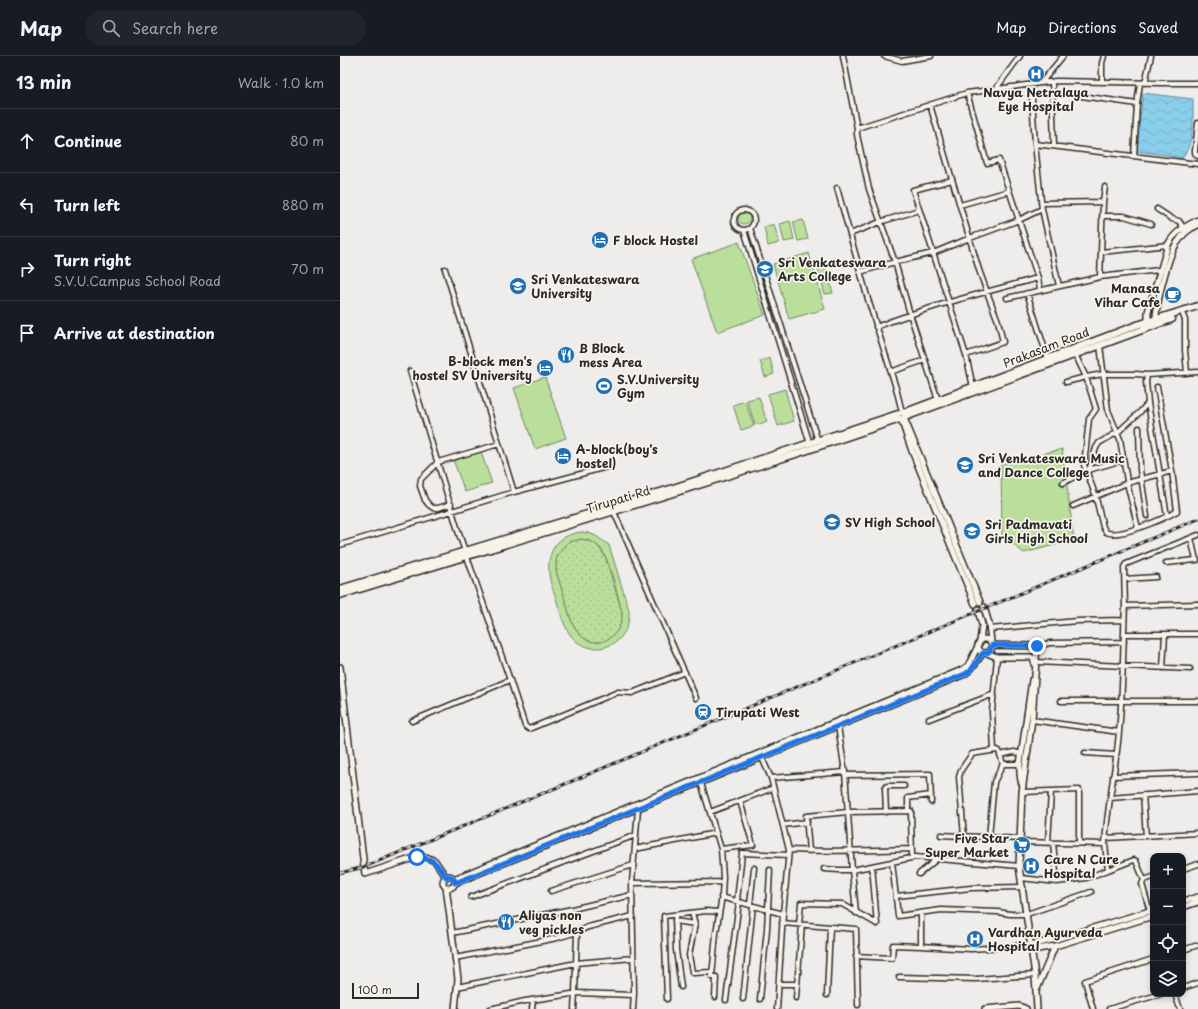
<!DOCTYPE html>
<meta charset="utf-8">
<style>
:root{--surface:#171b24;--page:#20242c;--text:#f1f3f6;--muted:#9ea1a6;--line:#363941}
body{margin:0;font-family:"Playpen Sans",sans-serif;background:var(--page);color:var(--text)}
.controls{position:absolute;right:12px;bottom:12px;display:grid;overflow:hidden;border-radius:8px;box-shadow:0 2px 6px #0003}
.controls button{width:36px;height:36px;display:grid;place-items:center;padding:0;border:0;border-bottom:1px solid var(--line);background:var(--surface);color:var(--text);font:20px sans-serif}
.scale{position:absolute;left:12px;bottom:10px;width:67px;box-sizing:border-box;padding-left:4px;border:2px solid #2b2b2b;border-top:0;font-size:11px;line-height:14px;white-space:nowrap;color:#2b2b2b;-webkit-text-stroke:3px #f7f3e8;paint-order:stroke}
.stop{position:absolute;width:12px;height:12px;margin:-9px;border:3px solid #1a73e8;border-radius:50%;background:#fff}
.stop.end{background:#1a73e8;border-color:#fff;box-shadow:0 1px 4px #0008}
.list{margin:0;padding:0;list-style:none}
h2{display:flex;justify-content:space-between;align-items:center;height:52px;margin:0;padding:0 16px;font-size:17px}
h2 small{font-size:13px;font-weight:400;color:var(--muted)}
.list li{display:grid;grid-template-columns:26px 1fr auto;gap:12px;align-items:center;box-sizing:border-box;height:64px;padding:0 16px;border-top:1px solid var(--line)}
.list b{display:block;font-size:15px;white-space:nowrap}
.list p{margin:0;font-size:13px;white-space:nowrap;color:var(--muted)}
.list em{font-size:13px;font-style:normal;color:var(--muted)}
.icon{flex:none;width:22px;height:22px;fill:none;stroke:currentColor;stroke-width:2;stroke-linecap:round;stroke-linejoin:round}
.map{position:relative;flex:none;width:858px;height:953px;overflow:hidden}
header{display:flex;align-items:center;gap:24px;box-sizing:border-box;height:56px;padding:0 20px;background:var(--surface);border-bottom:1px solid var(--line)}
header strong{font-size:19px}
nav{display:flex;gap:22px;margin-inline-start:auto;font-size:14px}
.search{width:280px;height:36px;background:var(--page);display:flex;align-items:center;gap:10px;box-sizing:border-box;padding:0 14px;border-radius:16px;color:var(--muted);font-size:15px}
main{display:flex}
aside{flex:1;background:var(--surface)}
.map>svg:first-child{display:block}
</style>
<header>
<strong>Map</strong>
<div class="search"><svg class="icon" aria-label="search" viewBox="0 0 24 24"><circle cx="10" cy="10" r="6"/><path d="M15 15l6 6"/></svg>Search here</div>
<nav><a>Map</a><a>Directions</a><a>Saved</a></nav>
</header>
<main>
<aside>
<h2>13 min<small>Walk · 1.0 km</small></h2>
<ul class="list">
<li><svg class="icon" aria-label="ahead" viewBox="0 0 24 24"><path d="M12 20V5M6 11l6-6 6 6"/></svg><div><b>Continue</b></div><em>80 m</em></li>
<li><svg class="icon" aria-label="left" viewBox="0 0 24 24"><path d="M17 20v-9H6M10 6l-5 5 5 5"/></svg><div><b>Turn left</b></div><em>880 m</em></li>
<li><svg class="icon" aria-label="right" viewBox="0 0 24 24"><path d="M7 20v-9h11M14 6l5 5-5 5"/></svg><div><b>Turn right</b><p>S.V.U.Campus School Road</p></div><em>70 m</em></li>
<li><svg class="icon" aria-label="arrive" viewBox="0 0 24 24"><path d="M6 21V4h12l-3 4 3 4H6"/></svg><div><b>Arrive at destination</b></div></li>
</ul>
</aside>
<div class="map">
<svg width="858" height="953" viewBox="0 0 858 953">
<defs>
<pattern id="grass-dots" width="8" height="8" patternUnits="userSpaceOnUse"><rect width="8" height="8" fill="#b9df9a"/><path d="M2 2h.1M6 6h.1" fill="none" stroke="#9fc085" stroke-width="1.8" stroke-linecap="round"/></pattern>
<pattern id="water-waves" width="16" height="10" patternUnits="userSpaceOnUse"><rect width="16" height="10" fill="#89ceea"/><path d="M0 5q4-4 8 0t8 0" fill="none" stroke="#76b1c9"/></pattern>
</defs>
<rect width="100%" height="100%" fill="#efedec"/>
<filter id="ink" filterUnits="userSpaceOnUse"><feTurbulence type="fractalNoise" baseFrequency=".025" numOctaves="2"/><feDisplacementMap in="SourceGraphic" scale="8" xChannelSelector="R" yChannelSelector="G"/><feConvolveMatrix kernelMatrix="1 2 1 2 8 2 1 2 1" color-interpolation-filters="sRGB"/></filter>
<g filter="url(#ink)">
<path fill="url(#grass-dots)" stroke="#728562" d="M241,483L252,486L257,489L265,500L282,556C284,580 257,597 239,578C236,575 234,571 232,567L216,515V504L218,499L225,489L229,486Z"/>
<path fill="#b9df9a" stroke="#728562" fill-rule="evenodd" d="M398 162a6 6 0 1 1 12 0a6 6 0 1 1-12 0Z
M463,164L468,183L458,185L453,166Z
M450,165L454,184L444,186L440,168Z
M434,168L439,187L428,190L424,171Z
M399,186L425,259L377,276L351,203Z
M469,197L485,253L449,263L433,208Z
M484,205L487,219L480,221L476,207Z
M489,222L493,237L485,238L481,224Z
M430,302L434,318L425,321L420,305Z
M205,321L226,382L195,393L174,332Z
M445,333L454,365L438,370L428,338Z
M419,341L427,366L415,369L407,344Z
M405,345L414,370L401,374L393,349Z
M139,391L152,427L125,436L112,401Z
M722,393L734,484L684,497L662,480L661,408Z
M241,476L249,477L256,480L269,489L289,554C290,566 286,578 276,586C270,590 263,592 256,592C228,592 222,563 216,542C213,534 209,524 209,516C207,493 219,479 241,476ZM241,483C249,484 255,486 261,493C269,502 278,541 282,556C284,580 257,597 239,578C236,575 234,571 232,567L216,515V504L218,499L225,489L229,486Z"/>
<path fill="url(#water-waves)" stroke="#638d9e" d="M803,37L853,43C853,62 855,87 842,102L826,99L796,95Z"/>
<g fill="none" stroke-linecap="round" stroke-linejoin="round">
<g stroke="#2b2b2b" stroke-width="7">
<path id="minor" d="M503,0L517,72L627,37L716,25L821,27H858
M544,0L562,5L591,0
M712,26L714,90
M762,26V7L764,0
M701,27L723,0
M805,27L811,0
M691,28L695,88L702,153L719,230
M655,34L680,0
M627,37L647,107L659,104L698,222L700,234
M742,40L797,48
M590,49L639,214L647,236L658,265L663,286L626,299
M858,67L855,94V97L858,100
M517,72V79L529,133L555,206L570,258L598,344
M695,88L858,108
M794,100L797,48L800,27
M612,124L573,134L626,299L633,331
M497,132L527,240L556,332L562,356
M701,147L763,146L765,131
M620,149L669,135
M817,153L832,163L839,165L843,171
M394 164a10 10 0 1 1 20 0a10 10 0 1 1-20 0Z
M762,160H784L811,168
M410,172L478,385
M404,174L470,388
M510,178L540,166L579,154
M761,196L828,189
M105,213L174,436
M520,216L555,206L593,197L630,182L679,164L702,153
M760,221L763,146
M687,237L708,303
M667,242L760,221L819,214
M843,259L845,264V294L847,317
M536,271C589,250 643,237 698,222
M760,289L768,354L780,383L788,431L798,472
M735,298L746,321L756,353L749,363L744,409L755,438L763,471C764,473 765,474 766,476C779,483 825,462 837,455L832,415L817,331
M70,315L119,478L170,624L72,665
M550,316L585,304
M807,319L806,326L808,347L827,460
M726,326L746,321L763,318H796L807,319L858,316
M799,372L800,414L807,460
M749,414L756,392L759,387L778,376L800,356L808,347
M723,427L745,415L783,404
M111,448L98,452H93L89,449L85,444L80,430L81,423L98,406L159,388
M733,450L787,427L832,415
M274,456L356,642
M858,479L786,508L784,511L785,550L858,548
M851,482L856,504H857
M0,489L174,436L270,410
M826,507L856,504
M785,523L816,521
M650,573L737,565L784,564
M784,578H858
M697,590L710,587L784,586
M696,606L850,613
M823,612L825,578
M170,624L185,670L189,673L278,636L292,637L345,616
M721,645H858
M589,663L654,638
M692,664L779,676
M498,670L505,716L512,814L576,801L679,810
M654,694L652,656L657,601
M745,697L776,699
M660,699L674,696L682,698
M422,702L431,722
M663,708H680
M505,716L431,722L449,794C490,796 531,794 572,793
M505,719L590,718L591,746
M773,720L858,717
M361,727L381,793L383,821L382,840L376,877L372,921H376L375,941
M682,736L739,734V787
M803,739L806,780
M770,742L858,735
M568,755V742L591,739
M370,756L433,732
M546,756L545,732L547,730H564
M443,769L467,766
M601,779L680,783
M624,780L619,721L621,714L632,698L657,694L659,695L663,708L654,726L649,781
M766,782L858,777
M680,786L765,788C767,750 776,713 779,676C783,634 783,592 785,550
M708,787L711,735
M713,787L717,826
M295,793L376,777
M381,793L413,789L400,745
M469,795L466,760L508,756L571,755L572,802
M552,806L558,860L601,854L658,856L670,858H687L751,836
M532,810L537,868
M484,813L499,814H512L516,857
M843,813L858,808
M768,814L794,804L796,805L804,824
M579,818L597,803
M813,821L804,824L802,828L813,866
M681,822L717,826L746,822L768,814L765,788
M292,827L382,826
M211,835L293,809
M556,840L631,832L683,831
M131,841L296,779
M381,841L443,858L449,794
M397,845L402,797L448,799
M410,849L414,812
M352,857L355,868L349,899L352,916L353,917L372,916
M581,857V890L631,893L691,889
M335,859L336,894L341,931
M335,865L355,868
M442,867L516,873L518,949
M459,868L461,847L502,848L537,868
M112,877L232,853L292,839
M843,894L858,889
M516,900L552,902L553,889L581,890
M115,902L217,882L237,876L248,871L293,860
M559,921L636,923L695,919
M439,928H457
M117,931L236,907L293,902
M843,932L858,927
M835,938L840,953
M487,939L490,871
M456,942L462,869
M327,943L324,860L366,855L379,856
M403,943L413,850
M420,943L427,873L430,814
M386,944L399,846
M150,953L185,945L238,937L293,939
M192,953L193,944
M234,953L235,937L237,876
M293,953L294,937L292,827L298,753
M437,953L443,858
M753,953L745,925L813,903
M769,953L821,938"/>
</g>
<g stroke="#2b2b2b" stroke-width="8">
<path id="tertiary" d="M816,266C815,251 828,199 837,187C843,178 848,173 858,169
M808,269V256L828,189C834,176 846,170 858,164
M564,362L640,546
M561,363L572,395L635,548
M644,551L649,568L651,586
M638,554L642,569L640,586
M638 590a7 7 0 1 1 14 0a7 7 0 1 1-14 0Z
M652,589L697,590L692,664L682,736L679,810L695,919L697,953
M647,597L657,601H691L694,603V608
M0,611L24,811L25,818L77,801H86L95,805L106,821
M683,730C679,723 680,716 680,708L692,624
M103 826a6 6 0 1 1 12 0a6 6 0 1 1-12 0Z
M114,823L622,614L628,610L638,590
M115,827L625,618L631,613L643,597
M106,831L118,923L115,953
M843,845L858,841
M843,851L858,846
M691,889L716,883L813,854
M692,894L715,890L813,860
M697,933L715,890
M645,953L679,950L686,953"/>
</g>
<g stroke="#2b2b2b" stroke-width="9">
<path id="primary" d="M563,357L797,269L858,250
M565,361L832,263
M0,533L330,433L558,358
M0,539L343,434L459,397L560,363"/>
</g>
<use href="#minor" stroke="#f7f3e8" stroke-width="4"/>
<use href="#tertiary" stroke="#f7f3e8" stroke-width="5"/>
<use href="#primary" stroke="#f7f3e8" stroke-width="6"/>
<g stroke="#2b2b2b" stroke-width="3">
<path id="rail" d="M0,817L24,811L206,736L858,463"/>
</g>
<use href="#rail" stroke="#f7f3e8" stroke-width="1.5" stroke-dasharray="4.5" stroke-linecap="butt"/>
</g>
</g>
<g fill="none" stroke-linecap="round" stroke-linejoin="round" filter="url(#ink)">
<path stroke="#1a73e8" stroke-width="5" d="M77,801C94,801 97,808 106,821C111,819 115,822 115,827L625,618L631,614L643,597H647L650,595L652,589L697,590"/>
</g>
<defs>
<g id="hospital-disc" transform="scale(0.9)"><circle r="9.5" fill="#1f6fb2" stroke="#f7f3e8"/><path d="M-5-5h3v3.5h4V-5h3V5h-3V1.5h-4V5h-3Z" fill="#fff"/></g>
<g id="hotel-disc" transform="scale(0.9)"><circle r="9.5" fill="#1f6fb2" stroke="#f7f3e8"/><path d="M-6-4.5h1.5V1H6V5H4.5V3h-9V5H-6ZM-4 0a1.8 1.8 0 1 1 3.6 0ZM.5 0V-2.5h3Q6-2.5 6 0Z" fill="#fff"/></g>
<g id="university-disc" transform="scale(0.9)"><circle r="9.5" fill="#1f6fb2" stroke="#f7f3e8"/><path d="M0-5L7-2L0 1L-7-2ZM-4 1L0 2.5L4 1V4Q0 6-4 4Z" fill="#fff"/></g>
<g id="cafe-disc" transform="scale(0.9)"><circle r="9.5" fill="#1f6fb2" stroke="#f7f3e8"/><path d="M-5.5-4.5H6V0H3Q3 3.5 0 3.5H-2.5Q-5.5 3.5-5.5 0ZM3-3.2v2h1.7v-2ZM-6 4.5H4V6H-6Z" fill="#fff"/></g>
<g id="restaurant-disc" transform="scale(0.9)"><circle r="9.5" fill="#1f6fb2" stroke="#f7f3e8"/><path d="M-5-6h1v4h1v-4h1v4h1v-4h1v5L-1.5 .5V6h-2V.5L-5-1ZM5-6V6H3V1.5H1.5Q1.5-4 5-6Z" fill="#fff"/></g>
<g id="stadium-disc" transform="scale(0.9)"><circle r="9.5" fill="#1f6fb2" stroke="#f7f3e8"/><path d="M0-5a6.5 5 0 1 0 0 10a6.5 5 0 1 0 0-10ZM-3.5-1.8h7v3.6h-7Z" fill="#fff"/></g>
<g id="school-disc" transform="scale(0.9)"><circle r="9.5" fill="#1f6fb2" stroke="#f7f3e8"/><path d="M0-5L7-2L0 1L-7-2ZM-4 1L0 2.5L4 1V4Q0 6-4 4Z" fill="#fff"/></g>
<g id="station-disc" transform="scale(0.9)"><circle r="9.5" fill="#1f6fb2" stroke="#f7f3e8"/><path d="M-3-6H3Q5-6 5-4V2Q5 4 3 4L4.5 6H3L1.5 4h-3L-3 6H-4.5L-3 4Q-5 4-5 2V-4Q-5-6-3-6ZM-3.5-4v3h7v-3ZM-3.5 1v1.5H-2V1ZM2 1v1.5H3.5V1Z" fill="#fff"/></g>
<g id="supermarket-disc" transform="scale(0.9)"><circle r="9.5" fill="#1f6fb2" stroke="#f7f3e8"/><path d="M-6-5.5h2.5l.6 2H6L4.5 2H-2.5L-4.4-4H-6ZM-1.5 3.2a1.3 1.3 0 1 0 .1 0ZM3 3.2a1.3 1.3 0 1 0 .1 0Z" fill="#fff"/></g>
</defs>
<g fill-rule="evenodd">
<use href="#hospital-disc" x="696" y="18"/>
<use href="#hotel-disc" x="260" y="184"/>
<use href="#university-disc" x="425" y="213"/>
<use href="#university-disc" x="178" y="230"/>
<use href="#cafe-disc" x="833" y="239"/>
<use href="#restaurant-disc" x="226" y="299"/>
<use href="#hotel-disc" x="205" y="312"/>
<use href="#stadium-disc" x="264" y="330"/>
<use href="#hotel-disc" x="223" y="400"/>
<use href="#university-disc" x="625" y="409"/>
<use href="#school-disc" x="492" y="466"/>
<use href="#school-disc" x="632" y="475"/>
<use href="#station-disc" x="363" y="656"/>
<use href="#supermarket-disc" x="682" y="789"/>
<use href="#hospital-disc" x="691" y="810"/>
<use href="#restaurant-disc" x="166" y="866"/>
<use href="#hospital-disc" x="635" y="883"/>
</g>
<g text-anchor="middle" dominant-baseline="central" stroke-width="3.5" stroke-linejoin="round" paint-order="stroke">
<g font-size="12" font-weight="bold" fill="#2b2b2b" stroke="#f7f3e8" text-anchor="start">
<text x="696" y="36" text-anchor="middle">Navya Netralaya<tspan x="696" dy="14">Eye Hospital</tspan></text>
<text x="273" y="184">F block Hostel</text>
<text x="438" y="206">Sri Venkateswara<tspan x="438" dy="14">Arts College</tspan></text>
<text x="191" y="223">Sri Venkateswara<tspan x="191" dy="14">University</tspan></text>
<text x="820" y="232" text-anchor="end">Manasa<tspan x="820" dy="14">Vihar Cafe</tspan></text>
<text x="239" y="292">B Block<tspan x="239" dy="14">mess Area</tspan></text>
<text x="192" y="305" text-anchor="end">B-block men's<tspan x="192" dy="14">hostel SV University</tspan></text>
<text x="277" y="323">S.V.University<tspan x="277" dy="14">Gym</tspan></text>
<text x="236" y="393">A-block(boy's<tspan x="236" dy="14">hostel)</tspan></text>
<text x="638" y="402">Sri Venkateswara Music<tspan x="638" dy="14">and Dance College</tspan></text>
<text x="505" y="466">SV High School</text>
<text x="645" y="468">Sri Padmavati<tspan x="645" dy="14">Girls High School</tspan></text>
<text x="376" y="656">Tirupati West</text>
<text x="669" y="782" text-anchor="end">Five Star<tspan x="669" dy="14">Super Market</tspan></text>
<text x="704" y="803">Care N Cure<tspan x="704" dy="14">Hospital</tspan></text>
<text x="179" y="859">Aliyas non<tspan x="179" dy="14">veg pickles</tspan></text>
<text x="648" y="876">Vardhan Ayurveda<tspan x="648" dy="14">Hospital</tspan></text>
</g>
<g font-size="12" fill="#2b2b2b" stroke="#f7f3e8">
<text transform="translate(706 291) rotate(-21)">Prakasam Road</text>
<text transform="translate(278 443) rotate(-17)">Tirupati Rd</text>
</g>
</g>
</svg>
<div class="controls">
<button>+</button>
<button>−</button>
<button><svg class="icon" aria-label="locate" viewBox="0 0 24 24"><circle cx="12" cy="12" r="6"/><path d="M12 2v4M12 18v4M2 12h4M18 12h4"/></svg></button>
<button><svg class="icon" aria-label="layers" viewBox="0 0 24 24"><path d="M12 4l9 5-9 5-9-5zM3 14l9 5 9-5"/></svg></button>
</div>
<div class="scale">100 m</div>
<div class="stop" style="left:77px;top:801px"></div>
<div class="stop end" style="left:697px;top:590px"></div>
</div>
</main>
